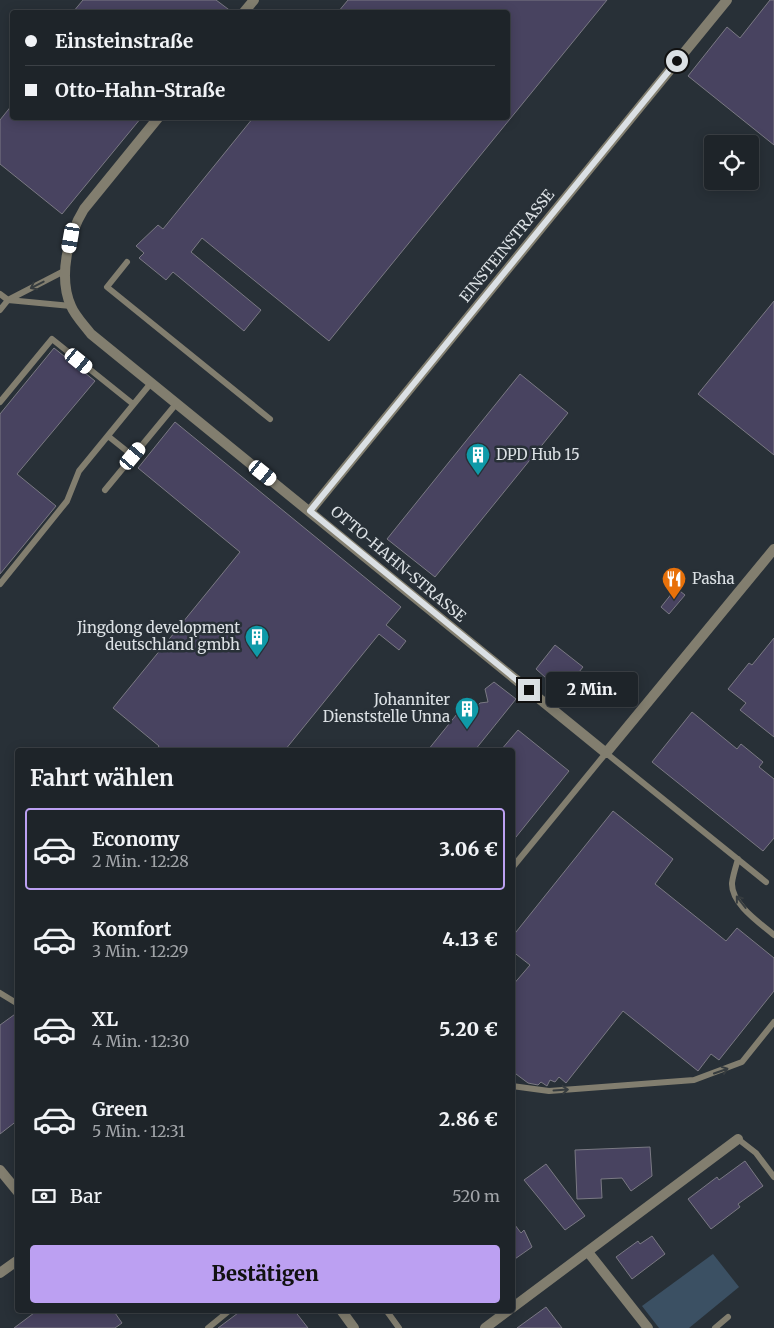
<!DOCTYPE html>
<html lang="de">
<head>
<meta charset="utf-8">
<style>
  body { margin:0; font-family:Merriweather,serif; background:#262c31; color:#f1f3f6; height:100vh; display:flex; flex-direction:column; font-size:19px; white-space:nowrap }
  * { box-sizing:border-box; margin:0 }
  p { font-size:16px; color:#a1a4a8 }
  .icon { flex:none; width:28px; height:28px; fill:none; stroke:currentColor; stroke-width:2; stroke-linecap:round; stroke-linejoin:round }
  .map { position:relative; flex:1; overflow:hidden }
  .sheet { position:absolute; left:15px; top:748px; width:500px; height:565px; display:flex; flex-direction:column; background:#1e2429; border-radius:5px; box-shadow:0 2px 12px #0003,0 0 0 1px #3c4146 }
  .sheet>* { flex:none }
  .hud { position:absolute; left:10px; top:10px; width:500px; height:110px; border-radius:5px; box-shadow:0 2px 12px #0003,0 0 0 1px #3c4146; display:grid; align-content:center; height:110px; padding:0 15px; background:#1e2429 }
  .fabs { position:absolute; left:704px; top:135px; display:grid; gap:10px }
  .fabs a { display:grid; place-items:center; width:55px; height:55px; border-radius:5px; background:#1e2429; box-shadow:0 2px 12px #0003,0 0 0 1px #3c4146; font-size:25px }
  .end { position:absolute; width:22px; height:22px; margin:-11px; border:6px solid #dbe0e4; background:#111; box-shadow:0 0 0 2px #111 }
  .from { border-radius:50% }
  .bubble { position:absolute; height:35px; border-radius:5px; background:#1e2429; box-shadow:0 2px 12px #0003,0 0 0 1px #3c4146; font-size:16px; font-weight:800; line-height:35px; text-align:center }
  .car { position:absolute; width:15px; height:30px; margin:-15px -8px; border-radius:6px; box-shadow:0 0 4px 1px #0007; background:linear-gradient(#fff 24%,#345 0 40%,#fff 0 76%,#345 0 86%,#fff 0) }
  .hud b { display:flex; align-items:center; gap:18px; height:48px; font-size:19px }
  .hud b+b { border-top:1px solid #3c4146 }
  .hud i { width:12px; height:12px; background:#f1f3f6 }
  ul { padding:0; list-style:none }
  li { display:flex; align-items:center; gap:15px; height:82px; margin:0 10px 8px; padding:0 5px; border:2px solid transparent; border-radius:5px }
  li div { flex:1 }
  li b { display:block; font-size:19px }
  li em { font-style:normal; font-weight:800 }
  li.current { border-color:#bca0f2 }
  li>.icon { width:45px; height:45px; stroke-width:1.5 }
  h2 { padding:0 15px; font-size:22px; line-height:60px }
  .pay { display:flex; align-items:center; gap:12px; height:55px; padding:0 15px; font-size:19px }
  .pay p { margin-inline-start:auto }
  .button { display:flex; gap:10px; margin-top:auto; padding:10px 15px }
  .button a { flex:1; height:58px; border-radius:5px; background:#bca0f2; color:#111; font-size:20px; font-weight:800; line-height:58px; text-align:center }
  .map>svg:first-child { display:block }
  .green { fill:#3b5063 }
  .building { fill:#484360; stroke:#7a7983 }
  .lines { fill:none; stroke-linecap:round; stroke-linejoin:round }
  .service { stroke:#827e6f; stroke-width:6 }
  .minor { stroke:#827e6f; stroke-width:10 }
  .oneway { stroke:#363c3f }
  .route { stroke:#dbe0e4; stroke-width:6 }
  .labels { text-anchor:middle; stroke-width:5; stroke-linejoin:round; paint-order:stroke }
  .street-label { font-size:15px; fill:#dbe0e4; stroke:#283037 }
  .poi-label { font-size:15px; fill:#dbe0e4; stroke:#283037; text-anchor:start }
</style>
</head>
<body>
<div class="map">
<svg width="774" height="1328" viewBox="0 0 774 1328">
  <rect width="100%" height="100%" fill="#283037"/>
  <path class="green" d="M713 1254 739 1287 689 1328H659L642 1306Z"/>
  <path class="building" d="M83 0H216L232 12H73Z
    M348 0H607L329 341 202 238 191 252 261 310 244 331 173 272 166 280 139 258 144 253 136 246 158 225 163 229 253 118H508V12H338Z
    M770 0H774V145L688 76 727 27 740 38Z
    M12 105V118H141L62 214 0 164V120Z
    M774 301V455L698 394Z
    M54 348 95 381 17 474 56 506 0 574V414Z
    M520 374 568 413 435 577 387 539Z
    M175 422 401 607 386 625 406 641 399 650 379 634 285 750H156L159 746 113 708 240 552 138 468Z
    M676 588 685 595 669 614 661 607Z
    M774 638V737L740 710 746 703 728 689 749 663 752 665Z
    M555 645 583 667 566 688 549 675 546 678 536 669Z
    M494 682 516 699 475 750H428L465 704 473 710 480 703 488 702 485 689Z
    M692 712 737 749 741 744 763 762 759 767 774 779V838L763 851 652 762Z
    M518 730 569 771 512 842V750H501Z
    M613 811 673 859 655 884 726 941 737 928 774 958V991L719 1060 711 1054 698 1071 623 1011 566 1083 559 1077 555 1082 550 1080 547 1086 541 1082 538 1085 528 1083 512 1071V986L530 965 512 951V937Z
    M18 1012V1120L0 1134V1025Z
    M650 1147 652 1176 631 1191 622 1178 601 1179 602 1198 577 1199 575 1150Z
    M745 1161 763 1186 738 1204 740 1207 711 1229 688 1199 717 1177 719 1180Z
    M546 1164 585 1216 565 1230 524 1180Z
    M512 1221 521 1233 524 1230 532 1247 512 1261Z
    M652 1236 665 1254 632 1279 616 1257 638 1241 640 1244Z
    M546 1307 562 1328H517Z
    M38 1310H113L122 1323 115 1328H14Z
    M242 1310H294L308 1328H218Z"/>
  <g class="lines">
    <path class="service" d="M127 262 107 287 270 419
      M0 294 8 300 71 306
      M0 310 8 300 66 270
      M0 402 52 339 133 404
      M108 436 133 456
      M105 490 176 404
      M0 584 67 501 79 471 151 383
      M738 859C736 866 733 875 732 883 731 904 760 923 774 935
      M512 868 606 753 766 882
      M0 993 18 1004
      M512 1086 549 1091 694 1080 742 1062 774 1022
      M738 1139 756 1153 774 1177
      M386 1310 399 1328
      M208 1328 230 1310
      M715 1328 728 1317"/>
    <path class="minor" d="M244 12 254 0
      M158 118 84 209C68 235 58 277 71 306 75 316 85 326 91 334L606 753 774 549
      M310 511 727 0
      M0 1170 18 1192
      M588 1252 648 1328
      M0 1273 18 1260
      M512 1308 738 1139
      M341 1310 354 1328
      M485 1328 509 1310"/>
  </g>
  <defs><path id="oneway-shaft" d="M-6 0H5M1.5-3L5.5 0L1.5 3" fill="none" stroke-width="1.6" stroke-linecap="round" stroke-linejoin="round" transform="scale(1.25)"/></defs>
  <g class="oneway">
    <use href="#oneway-shaft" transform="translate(37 285) rotate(153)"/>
    <use href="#oneway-shaft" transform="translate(741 902) rotate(-128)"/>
    <use href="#oneway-shaft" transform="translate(721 1071) rotate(-19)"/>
    <use href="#oneway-shaft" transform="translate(561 1090) rotate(-4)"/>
  </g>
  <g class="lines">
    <path class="route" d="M529 690 310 511 677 61"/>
  </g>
  <defs>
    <symbol id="building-pin" viewBox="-11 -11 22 30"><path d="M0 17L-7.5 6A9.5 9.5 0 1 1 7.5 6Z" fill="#0f9aa8" stroke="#283037"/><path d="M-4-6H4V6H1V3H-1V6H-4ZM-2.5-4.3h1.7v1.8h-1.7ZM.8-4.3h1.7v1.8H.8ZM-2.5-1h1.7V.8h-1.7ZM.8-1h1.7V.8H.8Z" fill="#fff"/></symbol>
    <symbol id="restaurant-pin" viewBox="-11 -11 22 30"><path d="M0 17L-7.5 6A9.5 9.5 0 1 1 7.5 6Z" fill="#e8710a" stroke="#283037"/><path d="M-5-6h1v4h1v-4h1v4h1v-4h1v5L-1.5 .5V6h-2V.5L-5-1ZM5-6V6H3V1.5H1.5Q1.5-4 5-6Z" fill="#fff"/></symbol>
  </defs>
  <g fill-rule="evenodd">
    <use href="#building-pin" x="464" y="441" width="28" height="38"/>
    <use href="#restaurant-pin" x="660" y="565" width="28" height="38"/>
    <use href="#building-pin" x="243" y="623" width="28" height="38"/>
    <use href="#building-pin" x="453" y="695" width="28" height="38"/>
  </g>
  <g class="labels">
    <g class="street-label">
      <text transform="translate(507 246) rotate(-51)" y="5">EINSTEINSTRASSE</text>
      <text transform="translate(398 564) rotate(40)" y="5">OTTO-HAHN-STRASSE</text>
    </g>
    <g class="poi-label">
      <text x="496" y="460">DPD Hub 15</text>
      <text x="692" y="584">Pasha</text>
      <text x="240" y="633" text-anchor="end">Jingdong development<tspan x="240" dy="17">deutschland gmbh</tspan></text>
      <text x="450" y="705" text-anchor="end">Johanniter<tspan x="450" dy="17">Dienststelle Unna</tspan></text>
    </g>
  </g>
</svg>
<div class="fabs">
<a><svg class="icon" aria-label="locate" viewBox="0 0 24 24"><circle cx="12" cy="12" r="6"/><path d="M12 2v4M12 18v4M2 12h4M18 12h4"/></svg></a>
</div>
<i class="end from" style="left:677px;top:61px"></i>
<i class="end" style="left:529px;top:690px"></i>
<div class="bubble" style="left:546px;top:672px;width:92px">2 Min.</div>
<i class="car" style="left:71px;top:238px;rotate:190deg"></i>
<i class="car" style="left:79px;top:361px;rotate:129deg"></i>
<i class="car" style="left:133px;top:456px;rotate:40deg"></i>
<i class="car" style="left:263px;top:473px;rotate:129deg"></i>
<div class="hud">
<b><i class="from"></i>Einsteinstraße</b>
<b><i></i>Otto-Hahn-Straße</b>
</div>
<section class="sheet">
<h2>Fahrt wählen</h2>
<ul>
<li class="current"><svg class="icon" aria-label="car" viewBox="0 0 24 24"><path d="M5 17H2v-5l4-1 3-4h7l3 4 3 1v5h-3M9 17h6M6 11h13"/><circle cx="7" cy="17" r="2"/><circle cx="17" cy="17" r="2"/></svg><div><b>Economy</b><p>2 Min. · 12:28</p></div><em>3.06 €</em></li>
<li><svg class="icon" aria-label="car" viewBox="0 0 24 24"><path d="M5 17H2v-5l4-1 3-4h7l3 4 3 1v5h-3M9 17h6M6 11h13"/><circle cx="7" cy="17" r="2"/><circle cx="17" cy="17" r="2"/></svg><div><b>Komfort</b><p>3 Min. · 12:29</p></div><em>4.13 €</em></li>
<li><svg class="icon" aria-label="car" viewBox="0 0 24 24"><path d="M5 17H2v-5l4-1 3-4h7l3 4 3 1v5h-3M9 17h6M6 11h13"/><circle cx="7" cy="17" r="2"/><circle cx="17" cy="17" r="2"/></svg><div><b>XL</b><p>4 Min. · 12:30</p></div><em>5.20 €</em></li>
<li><svg class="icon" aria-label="car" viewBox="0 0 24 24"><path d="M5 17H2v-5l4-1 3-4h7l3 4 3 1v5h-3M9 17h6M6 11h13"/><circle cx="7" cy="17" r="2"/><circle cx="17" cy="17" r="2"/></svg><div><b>Green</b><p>5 Min. · 12:31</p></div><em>2.86 €</em></li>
</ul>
<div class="pay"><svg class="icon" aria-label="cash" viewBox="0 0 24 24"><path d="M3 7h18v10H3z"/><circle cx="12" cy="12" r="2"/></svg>Bar<p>520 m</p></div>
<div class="button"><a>Bestätigen</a></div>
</section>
</div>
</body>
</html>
